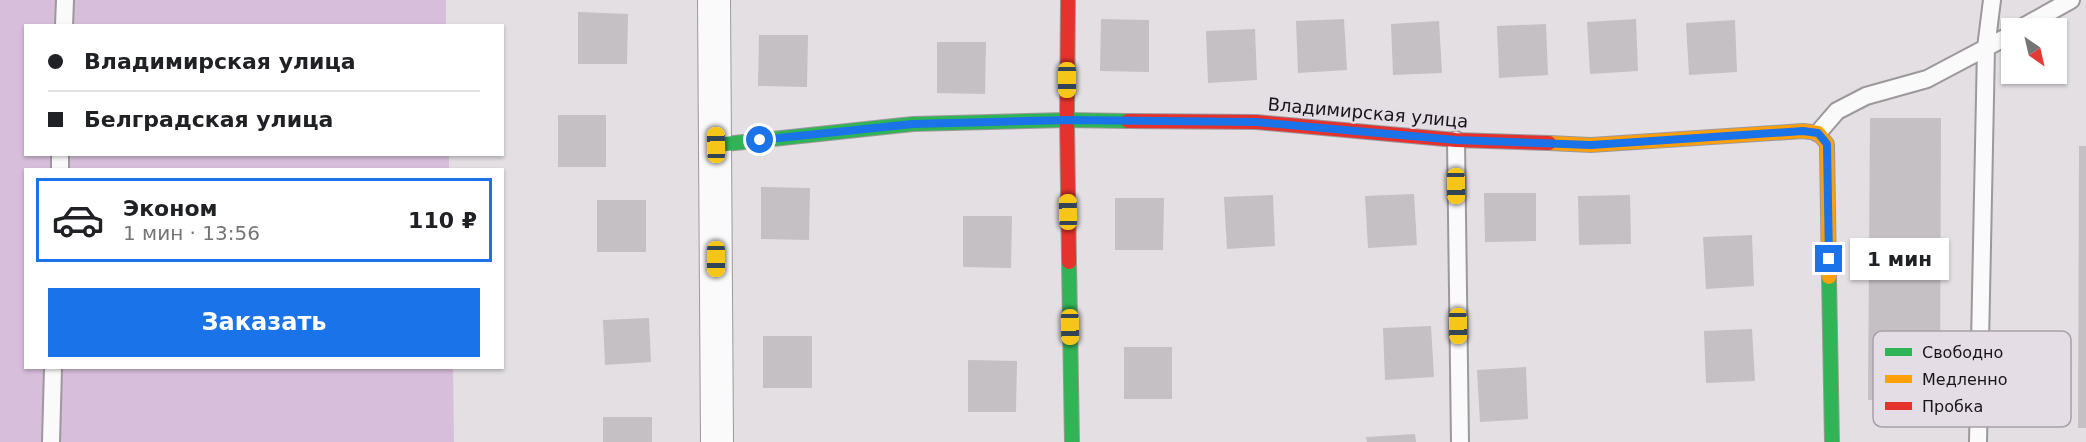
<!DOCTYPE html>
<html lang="ru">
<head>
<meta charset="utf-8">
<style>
  body { margin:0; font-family:"DejaVu Sans",sans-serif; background:#f2f2f2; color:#202124; height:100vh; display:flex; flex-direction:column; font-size:22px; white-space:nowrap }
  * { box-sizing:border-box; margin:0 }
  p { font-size:20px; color:#757577 }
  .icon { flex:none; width:33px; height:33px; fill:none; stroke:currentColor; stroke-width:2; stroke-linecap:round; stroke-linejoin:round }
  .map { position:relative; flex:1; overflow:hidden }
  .panel { position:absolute; left:24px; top:168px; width:480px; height:201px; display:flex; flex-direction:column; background:#fff; border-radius:0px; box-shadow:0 2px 4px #0004 }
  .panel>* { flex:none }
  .top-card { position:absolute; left:24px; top:24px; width:480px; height:132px; border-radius:0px; box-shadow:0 2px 4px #0004; display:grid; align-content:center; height:132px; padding:0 24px; background:#fff }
  .needle { width:39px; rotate:146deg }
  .buttons { position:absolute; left:2001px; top:18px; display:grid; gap:12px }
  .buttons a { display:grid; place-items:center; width:66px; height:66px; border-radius:0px; background:#fff; box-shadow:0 2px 4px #0004; font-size:30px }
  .end { position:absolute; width:27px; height:27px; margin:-14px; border:8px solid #1a73e8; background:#fff; box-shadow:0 0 0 3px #fff }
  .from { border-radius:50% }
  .bubble { position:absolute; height:42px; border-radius:0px; background:#fff; box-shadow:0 2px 4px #0004; font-size:20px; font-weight:700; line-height:42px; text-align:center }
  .car { position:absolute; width:18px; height:36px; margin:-18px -9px; border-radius:8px; box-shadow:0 0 4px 2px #0007; background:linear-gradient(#f5c518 24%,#345 0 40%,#f5c518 0 76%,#345 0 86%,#f5c518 0) }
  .top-card b { display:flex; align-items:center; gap:21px; height:57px; font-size:22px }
  .top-card b+b { border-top:2px solid #e0e0e0 }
  .top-card i { width:15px; height:15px; background:#202124 }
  ul { padding:10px 0 0; list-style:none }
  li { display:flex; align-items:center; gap:18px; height:84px; margin:0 12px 9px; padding:0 12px; border:3px solid #e0e0e0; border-radius:0px }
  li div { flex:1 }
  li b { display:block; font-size:22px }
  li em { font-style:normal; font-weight:700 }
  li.active { border-color:#1a73e8 }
  li>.icon { width:54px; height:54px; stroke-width:1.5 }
  .primary-button { display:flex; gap:12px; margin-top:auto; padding:12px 24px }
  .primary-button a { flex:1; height:69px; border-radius:0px; background:#1a73e8; color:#fff; font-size:24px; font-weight:700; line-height:69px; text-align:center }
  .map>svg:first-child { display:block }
  .green { fill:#d7beda }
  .building { fill:#c4c0c4 }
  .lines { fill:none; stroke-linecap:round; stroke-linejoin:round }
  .lane-casing { stroke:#9c989c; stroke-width:20 }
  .street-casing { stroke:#9c989c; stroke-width:34 }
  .fast-casing { stroke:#9c989c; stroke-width:16 }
  .slow-casing { stroke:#9c989c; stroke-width:16 }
  .jam-casing { stroke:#9c989c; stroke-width:16 }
  .lane { stroke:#fbfafb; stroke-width:16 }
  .street { stroke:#fbfafb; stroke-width:32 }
  .fast { stroke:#30b455; stroke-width:14 }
  .slow { stroke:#ff9f0a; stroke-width:14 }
  .jam { stroke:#e5322d; stroke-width:14 }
  .route { stroke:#1a73e8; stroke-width:8 }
  .labels { text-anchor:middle; stroke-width:4.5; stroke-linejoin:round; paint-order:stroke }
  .street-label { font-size:18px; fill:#171517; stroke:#e4dde5 }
  .key { fill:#e4dde5; stroke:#a6a1a7; stroke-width:1.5 }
  .key-label { font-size:16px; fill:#171517 }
</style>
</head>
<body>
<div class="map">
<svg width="2086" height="442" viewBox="0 0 2086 442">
  <rect width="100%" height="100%" fill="#e3dfe3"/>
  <path class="green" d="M0 0H446V25L26 26V154H449V169L26 170V368H453L454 442H0Z"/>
  <path class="building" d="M578 12 628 14 627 64H578Z
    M1101 19 1149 20V72L1100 71Z
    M1344 19 1347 70 1298 73 1296 21Z
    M1636 19 1638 71 1590 74 1587 22Z
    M1735 20 1737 72 1689 75 1686 23Z
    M1439 21 1442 73 1393 75 1391 24Z
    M1546 24 1548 75 1499 78 1497 26Z
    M1255 29 1257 80 1208 83 1206 31Z
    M759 35H808L807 87 758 86Z
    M937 42H986L985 94 937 93Z
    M558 115H606V167H558Z
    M1870 118H1941L1940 400H1868Z
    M2079 146H2086V428H2078Z
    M761 187 810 188 809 240 761 239Z
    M1484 193H1536V241L1485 242Z
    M1414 194 1417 245 1368 248 1365 196Z
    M1273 195 1275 246 1227 249 1224 197Z
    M1630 195 1631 244 1579 245 1578 196Z
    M1115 198H1164L1163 250H1115Z
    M597 200H646V252H597Z
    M963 216H1012L1011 268 963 267Z
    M1752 235 1754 286 1706 289 1703 237Z
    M649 318 651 362 605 365 603 320Z
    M1431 326 1434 377 1385 380 1383 328Z
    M1752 329 1755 381 1706 383 1704 331Z
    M763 336H812V388H763Z
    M1124 347H1172V399H1124Z
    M968 360 1017 361 1016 412H968Z
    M1526 367 1528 419 1480 422 1477 370Z
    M603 417H652V442H603Z
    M1415 434 1416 442H1367L1366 437Z"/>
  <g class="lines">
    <defs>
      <path id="lane" d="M64 26 65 0
        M2021 28 2071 0
        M1818 133 1837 111 1866 96 1927 79 2012 34
        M1456 140 1460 442
        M60 170V154
        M51 442 53 368
        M1978 442 1986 48 1992 0"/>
      <path id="street" d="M714 0 717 442"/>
      <path id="fast" d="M716 145 913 124 1067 120 1128 121
        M1069 262 1072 442
        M1829 277 1832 442"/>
      <path id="slow" d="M1549 143 1591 145 1803 131 1818 133 1827 144 1829 277"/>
      <path id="jam" d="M1068 0 1067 120 1069 262
        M1128 121 1256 122 1456 140 1549 143"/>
    </defs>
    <use href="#lane" class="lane-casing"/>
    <use href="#street" class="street-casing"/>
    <use href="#fast" class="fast-casing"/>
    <use href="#slow" class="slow-casing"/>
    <use href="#jam" class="jam-casing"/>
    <use href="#lane" class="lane"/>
    <use href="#street" class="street"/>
    <use href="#fast" class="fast"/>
    <use href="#slow" class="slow"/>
    <use href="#jam" class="jam"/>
  </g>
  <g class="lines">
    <path class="route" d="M760 140 913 124 1067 120 1256 122 1456 140 1591 145 1803 131 1818 133 1827 144 1829 259"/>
  </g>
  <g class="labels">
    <g class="street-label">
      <text transform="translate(1368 113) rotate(5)" y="6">Владимирская улица</text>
    </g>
  </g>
  <rect x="1873" y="331" width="198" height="96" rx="9" class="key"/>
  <rect x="1885" y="348" width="27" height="8" fill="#30b455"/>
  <rect x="1885" y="375" width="27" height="8" fill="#ff9f0a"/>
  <rect x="1885" y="402" width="27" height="8" fill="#e5322d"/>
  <g class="key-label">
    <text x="1922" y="358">Свободно</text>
    <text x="1922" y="385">Медленно</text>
    <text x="1922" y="412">Пробка</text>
  </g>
</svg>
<div class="buttons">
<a><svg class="needle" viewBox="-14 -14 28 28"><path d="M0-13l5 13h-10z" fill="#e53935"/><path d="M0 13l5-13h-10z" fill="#757577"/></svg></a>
</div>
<i class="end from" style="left:760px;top:140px"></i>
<i class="end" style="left:1829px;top:259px"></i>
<div class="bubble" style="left:1850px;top:238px;width:99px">1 мин</div>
<i class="car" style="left:1067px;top:80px;rotate:180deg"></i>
<i class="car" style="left:716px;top:145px;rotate:359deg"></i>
<i class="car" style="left:1456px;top:186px;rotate:179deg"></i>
<i class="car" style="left:1068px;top:212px;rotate:359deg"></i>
<i class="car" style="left:716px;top:259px;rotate:180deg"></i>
<i class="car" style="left:1458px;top:326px;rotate:179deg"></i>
<i class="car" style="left:1070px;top:327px;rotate:179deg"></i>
<div class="top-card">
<b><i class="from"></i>Владимирская улица</b>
<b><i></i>Белградская улица</b>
</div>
<section class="panel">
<ul>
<li class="active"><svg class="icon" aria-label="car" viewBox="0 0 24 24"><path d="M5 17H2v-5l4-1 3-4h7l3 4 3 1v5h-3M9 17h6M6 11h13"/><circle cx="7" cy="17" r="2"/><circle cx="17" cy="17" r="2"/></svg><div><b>Эконом</b><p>1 мин · 13:56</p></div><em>110 ₽</em></li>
</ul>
<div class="primary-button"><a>Заказать</a></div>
</section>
</div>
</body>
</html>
